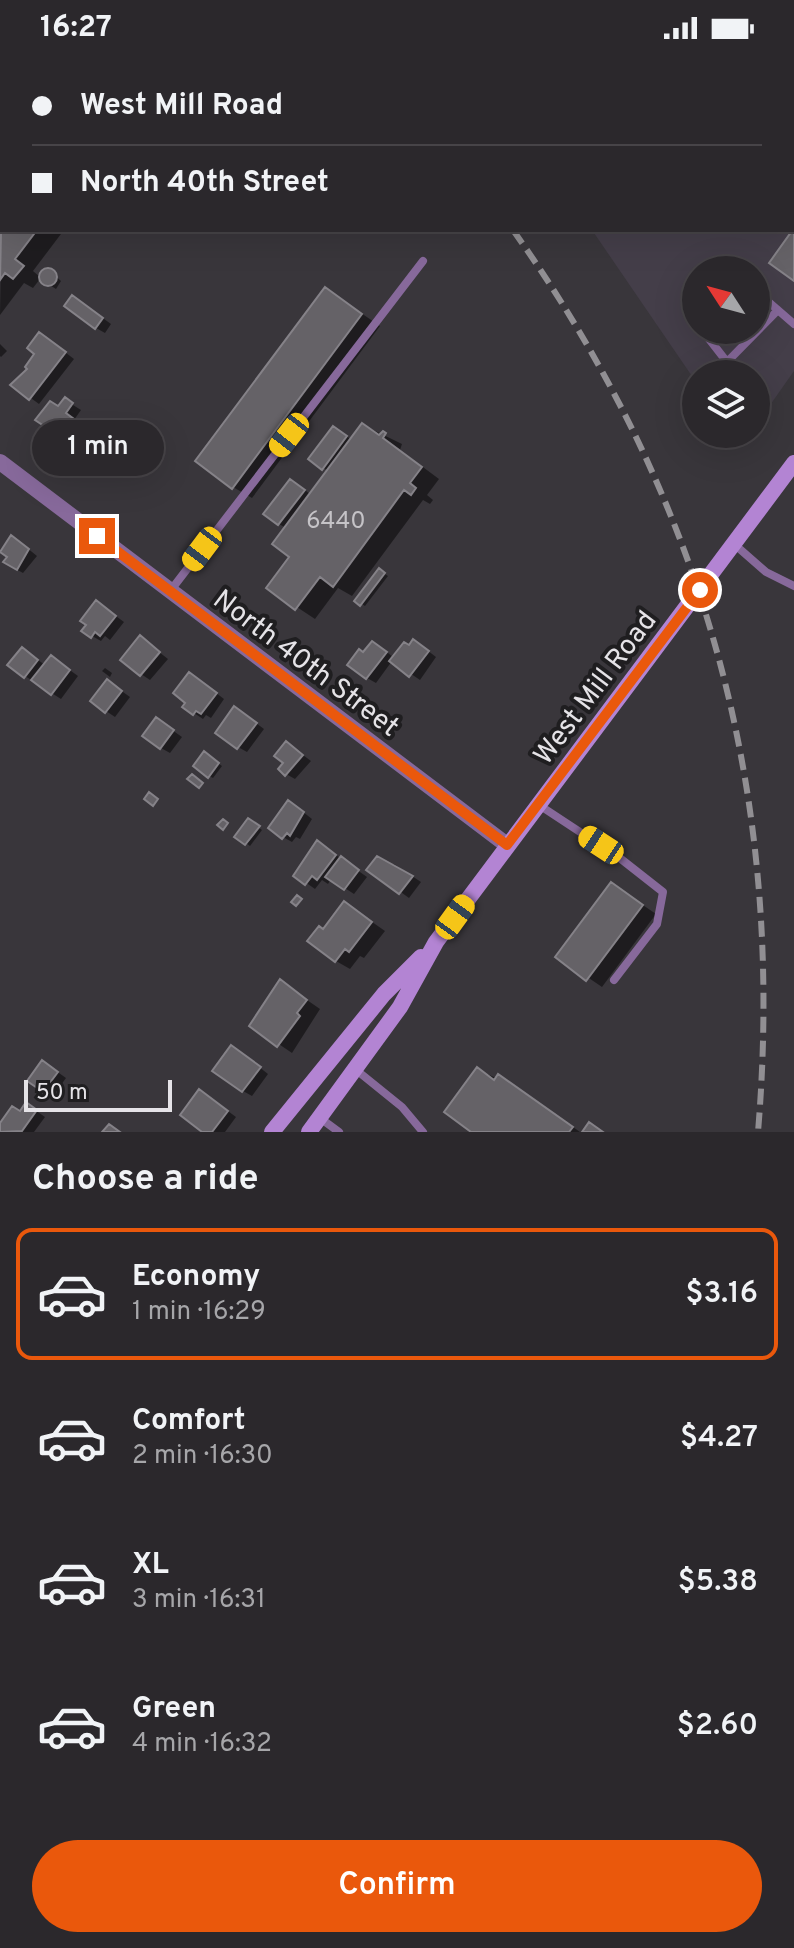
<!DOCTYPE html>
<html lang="en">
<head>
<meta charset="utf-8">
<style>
  body { margin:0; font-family:Overpass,sans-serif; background:#373438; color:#f1f3f6; height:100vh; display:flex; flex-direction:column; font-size:30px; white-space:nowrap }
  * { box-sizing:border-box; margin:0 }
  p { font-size:26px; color:#a6a6a9 }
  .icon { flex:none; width:44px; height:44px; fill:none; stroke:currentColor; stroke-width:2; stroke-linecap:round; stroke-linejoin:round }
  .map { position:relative; height:1076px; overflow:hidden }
  .panel { display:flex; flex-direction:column; background:#2b282c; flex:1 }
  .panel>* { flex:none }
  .banner { position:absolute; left:0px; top:0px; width:794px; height:176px; box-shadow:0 8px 32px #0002,0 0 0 2px #474448; display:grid; align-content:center; height:176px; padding:0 32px; background:#2b282c }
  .needle { width:52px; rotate:306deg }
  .fabs { position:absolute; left:682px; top:200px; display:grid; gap:16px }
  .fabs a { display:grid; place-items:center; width:88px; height:88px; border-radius:50%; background:#2b282c; box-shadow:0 8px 32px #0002,0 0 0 2px #474448; font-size:40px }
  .scale { position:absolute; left:24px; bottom:20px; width:148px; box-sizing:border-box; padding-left:8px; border:4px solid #e5e3e7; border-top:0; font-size:22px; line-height:28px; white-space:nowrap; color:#e5e3e7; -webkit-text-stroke:6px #1f1e20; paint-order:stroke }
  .end { position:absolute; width:36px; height:36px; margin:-18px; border:10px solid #ea580c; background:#fff; box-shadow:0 0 0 4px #fff }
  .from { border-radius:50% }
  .bubble { position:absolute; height:56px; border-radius:28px; background:#2b282c; box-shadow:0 8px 32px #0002,0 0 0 2px #474448; font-size:26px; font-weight:600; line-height:56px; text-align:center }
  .car { position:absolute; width:24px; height:48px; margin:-24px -12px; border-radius:10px; box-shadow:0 0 6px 2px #0007; background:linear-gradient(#f5c518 24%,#345 0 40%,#f5c518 0 76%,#345 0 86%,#f5c518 0) }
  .banner b { display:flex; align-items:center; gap:28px; height:76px; font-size:30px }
  .banner b+b { border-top:2px solid #474448 }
  .banner i { width:20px; height:20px; background:#f1f3f6 }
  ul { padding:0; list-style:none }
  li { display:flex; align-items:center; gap:24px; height:132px; margin:0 16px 12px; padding:0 16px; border:4px solid transparent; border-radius:16px }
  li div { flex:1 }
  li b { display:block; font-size:30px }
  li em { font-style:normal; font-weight:600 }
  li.on { border-color:#ea580c }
  li>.icon { width:72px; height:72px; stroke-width:1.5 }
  h2 { padding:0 32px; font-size:36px; line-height:96px }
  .button { display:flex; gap:16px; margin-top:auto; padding:16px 32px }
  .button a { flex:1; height:92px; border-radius:48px; background:#ea580c; color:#fff; font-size:32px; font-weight:600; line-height:92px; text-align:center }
  .status { display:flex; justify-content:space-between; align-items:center; height:56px; padding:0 40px; background:#2b282c; direction:ltr }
  .status svg { height:22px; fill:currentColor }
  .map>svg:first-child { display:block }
  .built { fill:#443e49; fill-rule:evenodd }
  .shadow { fill:#0007 }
  .building { fill:#656267; stroke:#858288; stroke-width:2 }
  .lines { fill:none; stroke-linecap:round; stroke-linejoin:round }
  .service { stroke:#87699b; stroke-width:8 }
  .minor { stroke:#87699b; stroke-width:16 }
  .secondary { stroke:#b384d3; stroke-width:16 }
  .rail { stroke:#918f93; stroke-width:6; stroke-dasharray:16 8; stroke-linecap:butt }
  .route { stroke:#ea580c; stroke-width:10 }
  .labels { text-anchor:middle; stroke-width:8; stroke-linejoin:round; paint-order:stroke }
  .number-label { font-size:24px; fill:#c5c3c7 }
  .street-label { font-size:28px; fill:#e5e3e7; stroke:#1f1e20 }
</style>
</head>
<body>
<div class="status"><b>16:27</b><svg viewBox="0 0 49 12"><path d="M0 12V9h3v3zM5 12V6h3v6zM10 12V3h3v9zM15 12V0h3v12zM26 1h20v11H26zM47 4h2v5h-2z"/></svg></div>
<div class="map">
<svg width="794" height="1076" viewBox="0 0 794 1076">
  <rect width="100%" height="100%" fill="#39363b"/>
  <path class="built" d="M455 0H794V315L756 369V318H696V326L592 174H792V2ZM696 214H756V274H696Z"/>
  <path class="shadow" d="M2 132V174H64L33 215 40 221 46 213 50 215 61 225 56 233 40 223 33 232 24 227 0 259Z
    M326 233 380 270 252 442 233 431Z
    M82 247 111 268 105 277 96 272Z
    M49 284 74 303 39 348 13 329 30 313Z
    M0 288 7 295 1 301 0 300Z
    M65 344 81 354 74 364 82 369 69 387 49 372Z
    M363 369 402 388 400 394 439 423 427 439 433 444 430 448 423 444 352 540 338 532 315 563 268 532 292 501 286 472 279 468 300 430 311 439 329 415 323 412 343 378 352 384Z
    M21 487 37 500 23 517 14 512 9 500Z
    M380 515 388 520 365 550 357 545Z
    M105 552 124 566 110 584 105 580 101 585 92 580Z
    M141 582 168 603 150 624 141 618Z
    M410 591H423L436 601 420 624 392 605 376 627 367 622 364 598 382 592 394 602Z
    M31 599 45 609 60 607 78 620 61 643 25 620Z
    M105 612 112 617 110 621 102 615Z
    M198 623 224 643 211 662 206 659 203 663 185 651Z
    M116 631 130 641 115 661 106 655Z
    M244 658 264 673 247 696 238 691Z
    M165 669 182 681 170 697 161 692Z
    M287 687 311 705 295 723 286 718Z
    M208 700 222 710 213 722 209 720Z
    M298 752 312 763 300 783 296 781 292 786 283 781Z
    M248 764 262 774 250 790 236 780Z
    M326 792 367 821 354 838 331 823 328 828 322 824 315 833 295 819Z
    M394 808 421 826 409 842 369 813Z
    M612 828 656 858 602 931 558 901Z
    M345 847 385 875 364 902 360 900 350 913 336 905 324 875Z
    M281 926 320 953 292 997 252 970Z
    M241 997 268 1018 252 1040 243 1035Z
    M52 1012 66 1022 53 1040 44 1034Z
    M478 1014 517 1031 580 1076H474Z
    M209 1041 236 1061 225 1076H206Z
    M35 1054 45 1061 34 1076H0V1071L21 1057Z"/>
  <path class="building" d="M2 129V174H37L15 203 24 210 13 223 5 217 0 224Z
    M794 172V225L769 207Z
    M39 221a9 9 0 1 1 18 0a9 9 0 1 1-18 0Z
    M325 231 362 258 232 433 195 405Z
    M72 239 103 262 95 273 64 250Z
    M39 276 66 296 29 344 10 329 27 313 25 311 34 298 27 292Z
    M65 341 73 347 66 357 74 363 59 383 44 376 47 372 35 364 50 345 58 350Z
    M362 367 379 379 383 375 386 377 383 382 422 411 410 427 416 432 411 439 404 434 333 531 320 521 295 554 266 532 289 501 272 488Z
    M333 370 347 380 322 414 308 403Z
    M290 423 305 434 278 469 263 458Z
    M11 479 29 493 17 514 3 506 7 501 0 496Z
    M379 512 385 517 360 550 354 545Z
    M96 544 116 560 100 580 95 576 91 582 81 575 86 569 80 565Z
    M140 579 160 596 140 620 120 604Z
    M413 583 429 595 409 621 389 605 404 586 409 589Z
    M372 585 387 596 366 623 347 609 359 593 363 596Z
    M22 591 38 604 24 622 7 609Z
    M51 599 70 614 51 639 31 624Z
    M189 616 217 637 201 658 196 655 193 659 182 651 185 647 173 637Z
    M107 623 122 635 105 657 90 645Z
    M234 650 257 667 237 693 215 677Z
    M156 661 174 674 160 693 142 680Z
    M286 685 303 699 285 720 278 713 283 707 274 700Z
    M204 695 219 707 208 722 193 710Z
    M192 718 203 727 199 732 187 723Z
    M149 736 158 743 153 750 144 743Z
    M288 744 304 756 290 780 287 777 282 783 268 772Z
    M248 762 260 770 245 789 234 781Z
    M223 763 228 767 223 774 217 769Z
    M317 784 336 799 317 824 312 820 305 829 293 820Z
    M341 800 359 814 344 834 325 821Z
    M377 800 413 820 399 838 366 814Z
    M611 826 643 849 586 925 555 901Z
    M297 839 302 843 296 850 291 846Z
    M344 845 372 866 349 896 345 893 335 906 307 885 319 870 323 873Z
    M280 923 307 944 297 957 300 960 277 991 249 970Z
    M231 989 261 1011 242 1036 212 1015Z
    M42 1004 58 1016 43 1036 27 1025Z
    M477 1011 494 1024 498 1018 573 1071 569 1076H471L444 1056Z
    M199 1033 228 1055 212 1076H202L180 1059Z
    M26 1046 37 1054 22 1075 0 1076V1067L12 1050 20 1055Z
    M589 1066 603 1076H582Z
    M109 1068 120 1076H102Z"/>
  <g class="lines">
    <path class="service" d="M719 204 731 214
      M756 235 794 268
      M688 256 696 266
      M702 274 727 306 778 254
      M734 488 766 516 794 530
      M171 534 423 205
      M539 749 621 803 663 836 657 868 614 924
      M355 1013 402 1051 423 1076
      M320 1062 339 1076"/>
    <path class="minor" d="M0 406 507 789"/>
    <path class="secondary" d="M272 1076 384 938 421 901
      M309 1076 400 951 436 886 794 407"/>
    <path class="rail" d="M362 0 364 2
      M513 174C707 447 786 743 758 1076"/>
  </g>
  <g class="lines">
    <path class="route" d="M97 480 507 789 700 534"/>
  </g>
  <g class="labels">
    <g class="number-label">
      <text x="336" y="472">6440</text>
    </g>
    <g class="street-label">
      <text transform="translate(307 606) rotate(37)" y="10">North 40th Street</text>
      <text transform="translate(594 631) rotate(-53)" y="10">West Mill Road</text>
    </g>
  </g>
</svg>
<div class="fabs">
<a><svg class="needle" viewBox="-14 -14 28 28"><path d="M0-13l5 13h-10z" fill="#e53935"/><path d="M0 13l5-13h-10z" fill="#a6a6a9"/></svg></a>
<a><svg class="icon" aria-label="layers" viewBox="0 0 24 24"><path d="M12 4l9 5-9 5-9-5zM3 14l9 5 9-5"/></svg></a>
</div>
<div class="scale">50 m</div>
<i class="end from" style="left:700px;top:534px"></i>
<i class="end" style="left:97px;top:480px"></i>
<div class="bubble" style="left:32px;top:364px;width:132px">1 min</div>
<i class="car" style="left:289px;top:379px;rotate:218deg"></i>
<i class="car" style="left:202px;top:493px;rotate:217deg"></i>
<i class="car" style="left:601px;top:789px;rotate:303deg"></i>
<i class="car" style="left:455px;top:861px;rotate:36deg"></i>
<div class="banner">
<b><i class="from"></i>West Mill Road</b>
<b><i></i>North 40th Street</b>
</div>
</div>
<section class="panel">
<h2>Choose a ride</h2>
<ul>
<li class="on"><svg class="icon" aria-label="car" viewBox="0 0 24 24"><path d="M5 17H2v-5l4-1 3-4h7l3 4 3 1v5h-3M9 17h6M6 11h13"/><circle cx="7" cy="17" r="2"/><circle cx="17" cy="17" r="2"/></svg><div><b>Economy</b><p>1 min · 16:29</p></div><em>$3.16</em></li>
<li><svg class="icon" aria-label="car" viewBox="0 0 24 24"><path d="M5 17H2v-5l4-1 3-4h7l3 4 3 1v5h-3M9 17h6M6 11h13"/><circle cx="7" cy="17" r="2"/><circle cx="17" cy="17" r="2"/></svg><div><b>Comfort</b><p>2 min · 16:30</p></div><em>$4.27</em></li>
<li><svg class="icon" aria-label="car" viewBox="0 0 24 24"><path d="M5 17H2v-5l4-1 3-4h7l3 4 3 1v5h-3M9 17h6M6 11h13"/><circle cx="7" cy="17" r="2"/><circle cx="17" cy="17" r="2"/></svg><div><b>XL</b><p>3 min · 16:31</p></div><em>$5.38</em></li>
<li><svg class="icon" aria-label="car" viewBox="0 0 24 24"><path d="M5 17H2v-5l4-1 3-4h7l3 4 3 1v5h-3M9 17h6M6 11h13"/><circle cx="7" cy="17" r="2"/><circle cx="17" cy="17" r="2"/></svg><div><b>Green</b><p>4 min · 16:32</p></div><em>$2.60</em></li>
</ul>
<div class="button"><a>Confirm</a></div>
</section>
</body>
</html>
